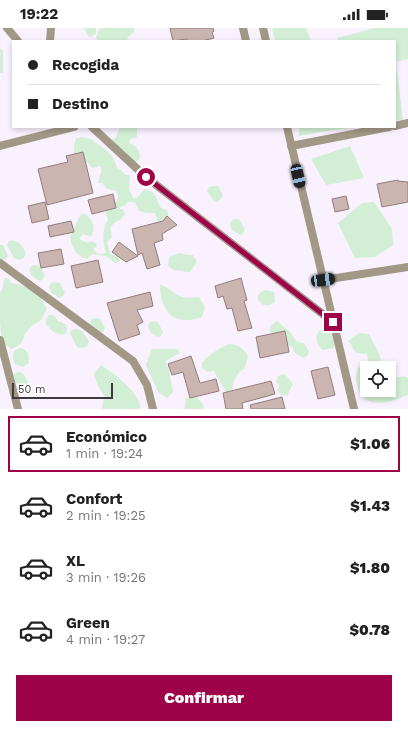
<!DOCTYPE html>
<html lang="es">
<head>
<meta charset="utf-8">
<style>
  body { margin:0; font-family:"Work Sans",sans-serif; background:#f6f6f6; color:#222; height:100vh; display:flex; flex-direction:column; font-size:15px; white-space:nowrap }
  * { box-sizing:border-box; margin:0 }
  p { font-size:13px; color:#767676 }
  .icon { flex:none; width:22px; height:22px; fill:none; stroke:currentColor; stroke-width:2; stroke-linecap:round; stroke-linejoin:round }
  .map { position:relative; height:381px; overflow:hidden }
  .side { display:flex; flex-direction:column; background:#fff; flex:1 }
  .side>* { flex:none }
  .banner { position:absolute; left:12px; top:12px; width:384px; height:88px; border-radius:0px; box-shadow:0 2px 6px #0003; display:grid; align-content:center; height:88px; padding:0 16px; background:#fff }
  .buttons { position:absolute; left:360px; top:333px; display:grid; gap:8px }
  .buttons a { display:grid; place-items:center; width:36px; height:36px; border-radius:0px; background:#fff; box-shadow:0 2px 6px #0003; font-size:20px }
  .scale { position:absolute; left:12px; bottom:10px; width:101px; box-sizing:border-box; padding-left:4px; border:2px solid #3d393f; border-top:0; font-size:11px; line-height:14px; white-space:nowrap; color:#3d393f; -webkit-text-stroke:3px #fff; paint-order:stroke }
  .end { position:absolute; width:18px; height:18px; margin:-9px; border:5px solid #9e0248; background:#fff; box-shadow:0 0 0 2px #fff }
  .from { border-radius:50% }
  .car { position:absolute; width:12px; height:24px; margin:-12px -6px; border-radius:5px; box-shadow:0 0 3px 1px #0007; background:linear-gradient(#222 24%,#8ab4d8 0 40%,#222 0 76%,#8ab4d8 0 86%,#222 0) }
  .banner b { display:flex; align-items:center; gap:14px; height:38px; font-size:15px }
  .banner b+b { border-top:1px solid #e0e0e0 }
  .banner i { width:10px; height:10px; background:#222 }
  ul { padding:7px 0 0; list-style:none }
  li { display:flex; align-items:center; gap:12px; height:56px; margin:0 8px 6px; padding:0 8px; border:2px solid transparent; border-radius:0px }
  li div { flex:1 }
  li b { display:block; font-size:15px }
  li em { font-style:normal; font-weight:800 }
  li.current { border-color:#9e0248 }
  li>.icon { width:36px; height:36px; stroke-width:1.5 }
  .cta { display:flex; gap:8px; margin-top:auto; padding:8px 16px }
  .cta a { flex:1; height:46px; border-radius:0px; background:#9e0248; color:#fff; font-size:16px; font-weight:800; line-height:46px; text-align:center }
  .status { display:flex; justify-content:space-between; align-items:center; height:28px; padding:0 20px; background:#fff; direction:ltr }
  .status svg { height:11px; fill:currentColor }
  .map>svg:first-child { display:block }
  .green { fill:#d2efd5 }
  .building { fill:#cab5b1; stroke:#927e7b }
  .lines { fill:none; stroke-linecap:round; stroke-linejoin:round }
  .street { stroke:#a19886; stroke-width:8 }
  .route { stroke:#9e0248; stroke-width:5 }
</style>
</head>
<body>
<div class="status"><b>19:22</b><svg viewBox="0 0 49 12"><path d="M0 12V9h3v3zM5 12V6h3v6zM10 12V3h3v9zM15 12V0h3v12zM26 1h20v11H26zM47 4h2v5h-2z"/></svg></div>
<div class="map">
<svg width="408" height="381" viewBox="0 0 408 381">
  <rect width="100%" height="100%" fill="#f9f1fe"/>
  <path class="green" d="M84 0H96V6L90 9 88 8Z
    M100 0H134V4L128 9 127 13H99L96 10Z
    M272 0H306L311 13H275Z
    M375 0H408V31L395 34V13H339L337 10Z
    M0 20 3 23V45H0Z
    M395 36H396L403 92H395Z
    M120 99H137V109L131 111 129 115C137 118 140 122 140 130L135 135 111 112 116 109Z
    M307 99H350V100L320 104 299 108V100Z
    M81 109C84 110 88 110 91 111 93 112 94 114 96 115 106 121 114 127 117 140L120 141 126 147H130L129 162 134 171 139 168 144 161C157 163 156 171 161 180L167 182 168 186V192L165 195 158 194 155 185H148L139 183 135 174H128L124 178H122L119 181H123L125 186 120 192 115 194 110 200 112 209 107 214 110 225 120 231 119 234 115 235 106 228 92 226 87 231C76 228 73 221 70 210 74 202 76 194 81 186H86C93 193 96 199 91 209L83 206 79 211 88 215 91 213 96 215 97 219 93 220 98 226 106 225C103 214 101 202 108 192L106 186 107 179 117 173 118 168 116 163 107 161 102 155H98C98 149 104 144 100 138L92 140 88 135 79 134C74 126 72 120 76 111Z
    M350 118 364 150 326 157 311 131Z
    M213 158H218L223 168 220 172 217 174 213 172 207 163 209 159Z
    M374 174 392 201 393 217 375 229 355 230 338 195 362 175Z
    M236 191 240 192 245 202 243 206 240 207 232 202 230 196 232 192Z
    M9 213C18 212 22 217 26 225L24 230 19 232 14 230 7 217Z
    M0 217H3L8 227 6 231 3 232 0 231Z
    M179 225 188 227H193L197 234 190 244C184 244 180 242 174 242L168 238 169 229Z
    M35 237 40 238 45 248 42 252 39 253 32 248 29 242 31 238Z
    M5 250 9 251 11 255C33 259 36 261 47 281L41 292 32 298 25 306 21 316 12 321 2 315 0 294V265L3 259V254Z
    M55 254 60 255 65 265 62 269 59 270 52 265 49 259 51 255Z
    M160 256C178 265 176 272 199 269L205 279 202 289C174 299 160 284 160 256Z
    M267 262 274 264 275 274C269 279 263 279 258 272V267L262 263Z
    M49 287H53L59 294H61L66 297 67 301 65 306C56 308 51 302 46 296V291Z
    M96 290 100 291 105 300 103 304 100 306 92 300 90 295 92 291Z
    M154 293 158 294 163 304 161 308 158 309 150 304 148 298 150 294Z
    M277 293 291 305 297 314 304 315 309 323 308 327 303 330 295 325 292 319 275 310 270 303 271 297Z
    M329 300 334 313V320L322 322C317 315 314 310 319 303Z
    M77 301 82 303 89 313 87 319 82 320 77 319 70 305 72 302Z
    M359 305 369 306C373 315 384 330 381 340H367V362H389V353C395 351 401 346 408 350V367C389 375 368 381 359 363 356 352 354 352 358 340L368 335 367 326 356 325 348 313Z
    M231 316C240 318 244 320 248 329L244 341 239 344 235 351 231 364H226L214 343 208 344 202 340V335C207 328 223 317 231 316Z
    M20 320 24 321 28 325 29 335 23 339 15 336C12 330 12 327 15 322Z
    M152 321H177L180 325 167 332 166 336 169 342 173 364 167 370 158 364 146 337Z
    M101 337C112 344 143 367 140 381H102L104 368 98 358 94 346Z
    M19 344 23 345 28 354 26 358 23 360 15 354 13 349 15 345Z
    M285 346 293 356 287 368 280 366 277 362 280 358 276 354 278 348Z
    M193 368C198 371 204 374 204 381H185L186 370Z"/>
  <path class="building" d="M170 0H213L214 3 212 4 214 10 202 13H188L187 11 173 13Z
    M83 124 93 165 47 177 38 141 68 134 66 128Z
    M398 152V153L408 154V174L382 179 377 156Z
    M113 166 116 180 92 186 88 172Z
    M346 168 349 181 335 184 332 171Z
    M45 174 49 191 32 195 28 178Z
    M167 188 177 197 162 206 163 212 154 215 160 237 147 241 142 225 138 227 132 201 163 193Z
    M71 193 74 204 50 209 48 198Z
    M119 214 138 228 126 234 112 224Z
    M61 221 64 236 41 240 38 225Z
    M98 232 103 254 76 260 71 238Z
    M241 250 247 272 244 273 252 300 238 303 232 280 227 281 223 268 218 270 215 258Z
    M150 264 153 278 137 282 143 294 137 297 140 306 119 313 107 275Z
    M285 303 289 324 260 330 256 309Z
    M191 328 200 355 216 351 219 363 190 370 183 344 172 347 168 336Z
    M328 339 335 367 318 371 311 343Z
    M271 353 275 366 242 375 243 381H226L223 365Z
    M282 369 285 381H251L250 377Z"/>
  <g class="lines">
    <path class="street" d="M7 0 18 13
      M243 0 246 13
      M263 0 266 13
      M50 13 51 0
      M395 98 408 95
      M92 99 146 149 333 294
      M287 99 354 381
      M0 118 74 99
      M291 118 389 99
      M0 235 133 333 147 357 153 381
      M323 252 408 239
      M0 312 18 381"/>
  </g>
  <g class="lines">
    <path class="route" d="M146 149 333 294"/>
  </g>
</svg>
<div class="buttons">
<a><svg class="icon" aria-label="locate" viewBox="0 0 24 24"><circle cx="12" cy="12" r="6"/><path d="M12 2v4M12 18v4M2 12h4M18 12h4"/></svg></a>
</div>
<div class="scale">50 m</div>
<i class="end from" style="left:146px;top:149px"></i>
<i class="end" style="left:333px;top:294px"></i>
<i class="car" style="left:298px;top:148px;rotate:167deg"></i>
<i class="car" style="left:323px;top:252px;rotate:82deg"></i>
<div class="banner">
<b><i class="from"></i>Recogida</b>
<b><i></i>Destino</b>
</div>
</div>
<section class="side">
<ul>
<li class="current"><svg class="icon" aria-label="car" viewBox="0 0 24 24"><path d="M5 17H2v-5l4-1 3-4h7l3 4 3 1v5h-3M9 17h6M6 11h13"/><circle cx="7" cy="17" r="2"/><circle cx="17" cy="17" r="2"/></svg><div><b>Económico</b><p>1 min · 19:24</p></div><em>$1.06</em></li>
<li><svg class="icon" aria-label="car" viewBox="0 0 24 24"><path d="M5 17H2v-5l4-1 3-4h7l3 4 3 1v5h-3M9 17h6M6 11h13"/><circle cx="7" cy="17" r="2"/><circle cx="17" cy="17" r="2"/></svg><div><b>Confort</b><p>2 min · 19:25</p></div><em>$1.43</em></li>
<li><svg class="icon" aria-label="car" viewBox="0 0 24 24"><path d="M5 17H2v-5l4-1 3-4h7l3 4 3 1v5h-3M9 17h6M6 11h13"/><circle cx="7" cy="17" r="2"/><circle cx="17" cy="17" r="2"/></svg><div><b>XL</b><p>3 min · 19:26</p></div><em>$1.80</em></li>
<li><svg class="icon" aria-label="car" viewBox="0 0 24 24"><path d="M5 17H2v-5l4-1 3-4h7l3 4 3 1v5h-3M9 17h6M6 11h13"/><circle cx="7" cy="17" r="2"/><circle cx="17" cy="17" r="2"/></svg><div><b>Green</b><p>4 min · 19:27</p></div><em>$0.78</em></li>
</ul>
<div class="cta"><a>Confirmar</a></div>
</section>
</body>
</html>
